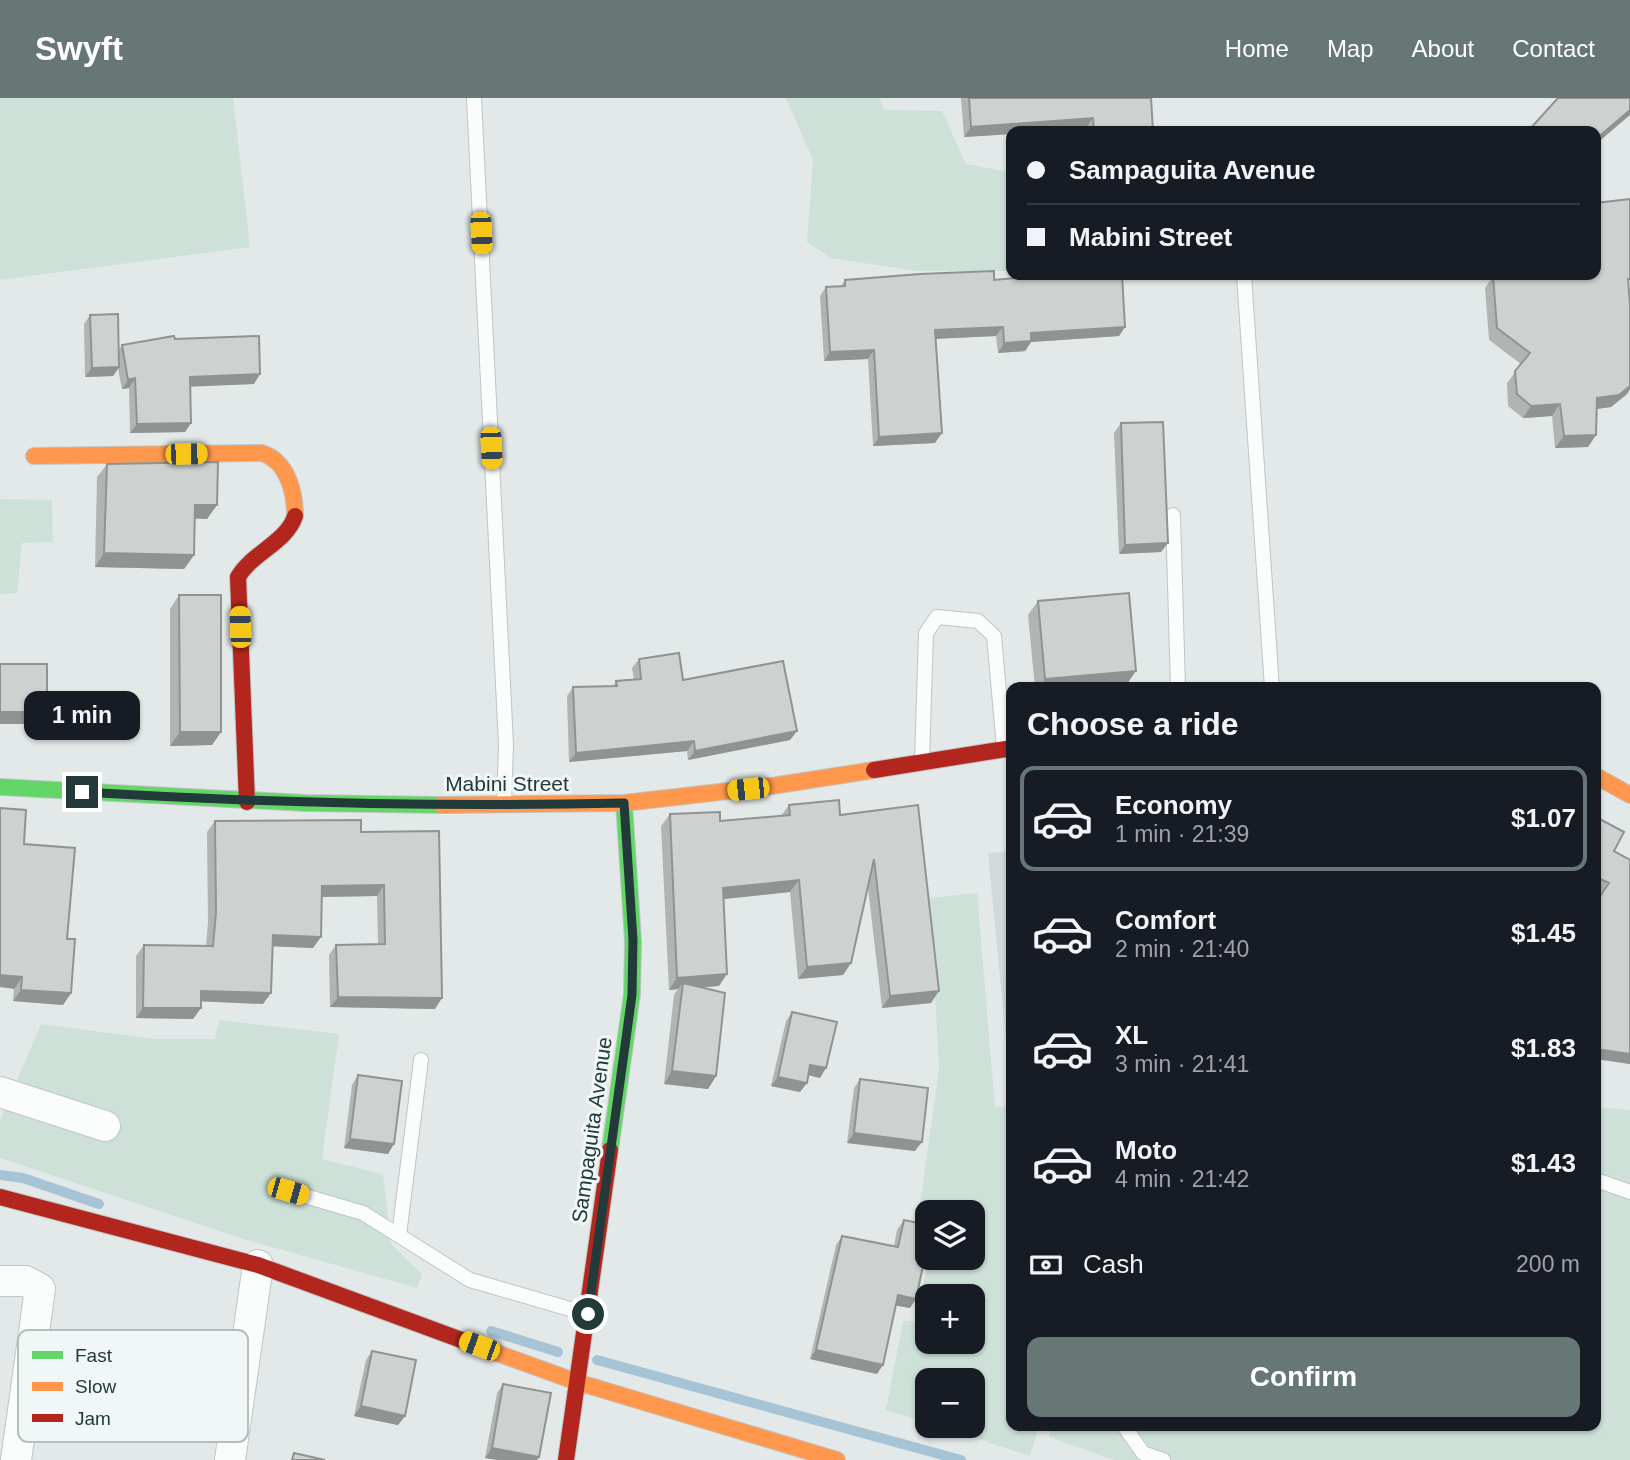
<!DOCTYPE html>
<html lang="en">
<head>
<meta charset="utf-8">
<style>
  body { margin:0; font-family:Helvetica,sans-serif; background:#242831; color:#f1f3f6; height:100vh; display:flex; flex-direction:column; font-size:26px; white-space:nowrap }
  * { box-sizing:border-box; margin:0 }
  p { font-size:23px; color:#9ea1a6 }
  .icon { flex:none; width:38px; height:38px; fill:none; stroke:currentColor; stroke-width:2; stroke-linecap:round; stroke-linejoin:round }
  .map { position:relative; flex:1; overflow:hidden }
  .sheet { position:absolute; left:1006px; top:584px; width:595px; height:749px; display:flex; flex-direction:column; background:#171b24; border-radius:14px; box-shadow:0 2px 5px #0004 }
  .sheet>* { flex:none }
  .guide { position:absolute; left:1006px; top:28px; width:595px; height:154px; border-radius:14px; box-shadow:0 2px 5px #0004; display:grid; align-content:center; height:154px; padding:0 21px; background:#171b24 }
  .controls { position:absolute; left:915px; top:1102px; display:grid; gap:14px }
  .controls a { display:grid; place-items:center; width:70px; height:70px; border-radius:14px; background:#171b24; box-shadow:0 2px 5px #0004; font-size:35px }
  .end { position:absolute; width:32px; height:32px; margin:-16px; border:9px solid #223a39; background:#fff; box-shadow:0 0 0 4px #fff }
  .from { border-radius:50% }
  .bubble { position:absolute; height:49px; border-radius:14px; background:#171b24; box-shadow:0 2px 5px #0004; font-size:23px; font-weight:700; line-height:49px; text-align:center }
  .car { position:absolute; width:21px; height:42px; margin:-21px -10px; border-radius:9px; box-shadow:0 0 5px 2px #0007; background:linear-gradient(#f5c518 24%,#345 0 40%,#f5c518 0 76%,#345 0 86%,#f5c518 0) }
  .guide b { display:flex; align-items:center; gap:24px; height:66px; font-size:26px }
  .guide b+b { border-top:2px solid #363941 }
  .guide i { width:18px; height:18px; background:#f1f3f6 }
  ul { padding:0; list-style:none }
  li { display:flex; align-items:center; gap:21px; height:105px; margin:0 14px 10px; padding:0 7px; border:4px solid transparent; border-radius:14px }
  li div { flex:1 }
  li b { display:block; font-size:26px }
  li em { font-style:normal; font-weight:700 }
  li.active { border-color:#667776 }
  li>.icon { width:63px; height:63px; stroke-width:1.5 }
  h2 { padding:0 21px; font-size:32px; line-height:84px }
  .pay { display:flex; align-items:center; gap:18px; height:77px; padding:0 21px; font-size:26px }
  .pay p { margin-inline-start:auto }
  .cta { display:flex; gap:14px; margin-top:auto; padding:14px 21px }
  .cta a { flex:1; height:80px; border-radius:14px; background:#667776; color:#fff; font-size:28px; font-weight:700; line-height:80px; text-align:center }
  header { display:flex; align-items:center; gap:42px; box-sizing:border-box; height:98px; padding:0 35px; background:#667776; color:#fff }
  header strong { font-size:33px }
  nav { display:flex; gap:38px; margin-inline-start:auto; font-size:24px }
  .map>svg:first-child { display:block }
  .built { fill:#d1dad8 }
  .green { fill:#cde1d8; fill-rule:evenodd }
  .lines { fill:none; stroke-linecap:round; stroke-linejoin:round }
  .stream { stroke:#a6c4d5; stroke-width:10 }
  .lane-casing { stroke:#c0c5c5; stroke-width:16 }
  .street-casing { stroke:#c0c5c5; stroke-width:32 }
  .fast-casing { stroke:#bfc6c5; stroke-width:18 }
  .slow-casing { stroke:#bfc6c5; stroke-width:18 }
  .jam-casing { stroke:#bfc6c5; stroke-width:18 }
  .lane { stroke:#fbfcfc; stroke-width:14 }
  .street { stroke:#fbfcfc; stroke-width:30 }
  .fast { stroke:#63d668; stroke-width:16 }
  .slow { stroke:#ff974d; stroke-width:16 }
  .jam { stroke:#b3261e; stroke-width:16 }
  .wall { fill:#b0b5b4 }
  .shaded-wall { fill:#909392 }
  .building { fill:#cdd2d1; stroke:#909392; stroke-width:2 }
  .route { stroke:#223a39; stroke-width:9 }
  .labels { text-anchor:middle; stroke-width:6; stroke-linejoin:round; paint-order:stroke }
  .street-label { font-size:21px; fill:#223a39; stroke:#f1f7f6 }
  .key { fill:#f1f7f6; stroke:#b3bebd; stroke-width:2 }
  .key-label { font-size:19px; fill:#223a39 }
</style>
</head>
<body>
<header>
<strong>Swyft</strong>
<nav><a>Home</a><a>Map</a><a>About</a><a>Contact</a></nav>
</header>
<div class="map">
<svg width="1630" height="1362" viewBox="0 0 1630 1362">
  <rect width="100%" height="100%" fill="#e3e9e8"/>
  <path class="built" d="M1011 753 1012 992H1011L988 755Z"/>
  <path class="green" d="M0 0H233L250 149 0 182Z
    M786 0H879L884 12 942 13 966 66 1011 74V173H916L831 160 807 144 813 62Z
    M0 401 52 402 53 444 22 445 17 495 0 496Z
    M977 795 995 1009 1011 1008 1012 1328H1039L1030 1358 937 1328H973V1283H928L927 1325 886 1312 903 1223H915L929 1160H973V1115H928L927 1125 918 1120 939 971 930 800ZM928 1199H973V1244H928Z
    M219 922 339 936 322 1061 383 1076 391 1146 422 1176 417 1190 240 1140 0 1060V1022L41 926 155 941H215Z
    M1596 1009 1630 1012V1362H1114L1049 1339 1052 1328H1596Z"/>
  <g class="lines">
    <path class="stream" d="M0 1077 23 1080 99 1106
      M491 1233 558 1254
      M597 1262 961 1362"/>
    <defs>
      <path id="lane" d="M474 0 506 647 504 707
        M1244 177 1272 590
        M1173 417 1178 590
        M922 663 926 535 937 519 978 523 994 538 1004 650
        M1596 1082 1630 1094
        M288 1093 363 1115 470 1182 587 1216
        M399 1137 421 962
        M1124 1328 1143 1355 1163 1362"/>
      <path id="street" d="M0 994 105 1028
        M0 1183H26L40 1191 16 1362
        M230 1362 258 1167"/>
      <path id="fast" d="M0 689 305 705 441 707
        M610 1052 632 896 633 843 624 705"/>
      <path id="slow" d="M34 358 262 355C287 363 295 393 295 418
        M1596 678 1630 697
        M441 707 624 705 772 688 874 672
        M475 1247 577 1284 837 1362"/>
      <path id="jam" d="M874 672 1012 650
        M247 704 238 479C252 455 287 444 295 418
        M0 1099 258 1167 475 1247
        M566 1362 610 1052"/>
    </defs>
    <use href="#lane" class="lane-casing"/>
    <use href="#street" class="street-casing"/>
    <use href="#fast" class="fast-casing"/>
    <use href="#slow" class="slow-casing"/>
    <use href="#jam" class="jam-casing"/>
    <use href="#lane" class="lane"/>
    <use href="#street" class="street"/>
    <use href="#fast" class="fast"/>
    <use href="#slow" class="slow"/>
    <use href="#jam" class="jam"/>
  </g>
  <path class="wall" d="M961 0H1151L1153 33H1086V30L1012 33V36L964 39Z
    M1493 178 1630 193H1629L1630 291 1627 296 1611 309 1597 311 1596 337 1588 349 1555 350 1552 318 1523 320 1508 308 1507 285 1521 266 1489 242 1485 190Z
    M845 182H994L1125 229 1119 238 1031 244 1025 253 998 255 996 238 936 241 935 345 873 348 868 261 824 263 820 198 826 189 841 188Z
    M90 217 119 252 122 247 175 241 254 286 190 288 191 325 185 334 130 335 129 290 122 291 118 271 113 278 85 279 84 226Z
    M1121 325 1161 454 1119 456 1114 335Z
    M107 366 217 407 207 421 194 420V457L184 471 95 469 97 379Z
    M179 497 221 634 212 647 170 648V511Z
    M1038 503 1127 586 1089 590H1035L1028 517Z
    M639 561 683 582 797 633 790 642 688 662 687 653 569 664 567 598 573 589 613 588 616 583 634 581 632 570Z
    M789 707 840 717 918 707 931 905 882 910 868 790 851 865 843 877 798 881 790 794 724 801 719 888 701 889 716 978 708 991 664 986 674 897 678 891 669 892 661 728 670 716 720 723 781 718Z
    M1596 719 1614 753 1630 762V966L1596 961V803L1602 794 1596 791Z
    M215 723 361 734 435 911 330 909 329 857 336 847 378 846 377 798 322 799 313 850 272 848 263 906 201 903V910L193 921 136 920V858L144 847 206 848 208 824 207 734Z
    M24 746 67 841 71 895 63 907 13 903Z
    M792 914 820 980 808 977 800 994 771 988 786 923Z
    M358 977 388 1056 344 1050 352 987Z
    M860 981 915 1053 847 1045 854 990Z
    M904 1122 910 1210 896 1207 877 1276 810 1261 836 1147 842 1138 894 1148 897 1132Z
    M372 1253 405 1318 398 1327 354 1318 366 1262Z
    M503 1286 539 1359 537 1362H498L485 1360 497 1295Z"/>
  <path class="shaded-wall" d="M1630 12V17L1596 46V41Z
    M1093 20 1086 30 1046 33H1012V36L964 39 971 29Z
    M1003 229 996 238 929 241 935 232Z
    M1125 229 1119 238 1031 244 1025 253 998 255 1004 245 1031 235Z
    M874 252 868 261 824 263 830 254Z
    M119 269 113 278 85 279 92 270Z
    M260 276 254 286 184 289 190 279Z
    M135 280 129 290 122 291 128 282Z
    M1630 288V291L1627 296 1611 309 1588 312 1597 300Z
    M1560 306 1552 318 1523 320 1531 308Z
    M191 325 185 334 130 335 137 326Z
    M942 335 935 345 873 348 879 339Z
    M1596 337 1588 349 1555 350 1564 338Z
    M195 407H217L207 421 185 420Z
    M1168 445 1161 454 1119 456 1125 447Z
    M104 455 194 457 184 471 95 469Z
    M1136 573 1127 586 1089 590H1039L1045 581Z
    M0 614H47L39 626H0Z
    M797 633 790 642 688 662 695 653Z
    M180 634H221L212 647 170 648Z
    M694 643 687 653 569 664 576 655Z
    M799 782 790 794 715 802 723 790Z
    M384 787 377 798 315 799 322 788Z
    M273 837 321 839 313 850 265 848Z
    M851 865 843 877 798 881 807 869Z
    M727 876 719 888 682 891 683 885 678 891 669 892 677 880Z
    M0 877 22 879 14 891 0 889Z
    M21 892 71 895 63 907 13 903Z
    M201 893 271 895 263 906 193 903Z
    M939 893 931 905 882 910 890 898Z
    M338 899 442 900 435 911 330 909Z
    M143 910H201L193 921 136 920Z
    M1596 951 1630 956V966L1596 961Z
    M810 967 826 970 820 980 804 976Z
    M672 973 716 978 708 991 664 986Z
    M778 979 807 985 800 994 771 988Z
    M854 1035 922 1044 915 1053 847 1045Z
    M350 1041 394 1046 388 1056 344 1050Z
    M898 1197 916 1201 910 1210 892 1207Z
    M816 1252 883 1267 877 1276 810 1261Z
    M361 1308 405 1318 398 1327 354 1318Z
    M492 1350 539 1359 537 1362H498L485 1360Z"/>
  <path class="building" d="M969 0H1151L1153 33H1094L1093 20 971 29Z
    M1558 0H1630V12L1596 41V33H1528Z
    M1630 101V181H1628L1630 208V288L1619 297 1597 300 1596 337 1564 338 1560 306 1531 308 1517 296 1515 273 1530 255 1497 230 1493 178 1494 177H1596V105Z
    M994 173V182L1045 177H1122L1125 229 1031 235V243L1004 245 1003 229 935 232 942 335 879 339 874 252 830 254 826 189 845 188V182L920 176Z
    M118 216 119 269 92 270 90 217Z
    M174 238 175 241 259 238 260 276 190 279 191 325 137 326 135 280 128 282 122 247Z
    M1163 324 1168 445 1125 447 1121 325Z
    M218 364 217 407H195L194 457 104 455 107 366Z
    M1129 495 1136 573 1045 581 1038 503Z
    M179 497H221V634H180Z
    M679 555 683 582 783 563 797 633 695 653 694 643 576 655 573 589 617 588 616 583 641 581 639 561Z
    M0 566H47V614H0Z
    M839 702 840 717 918 707 939 893 890 898 874 761 851 865 807 869 799 782 723 790 727 876 677 880 670 716 720 714V723L790 717 789 707Z
    M0 710 26 712 24 746 75 750 67 841H75L71 895 21 892 22 879 0 877Z
    M1596 719 1624 734 1614 753 1630 762V956L1596 951V804L1609 785 1596 779Z
    M361 722V734L439 733 442 900 338 899 336 847 385 846 384 787 322 788 321 839 273 837 271 895 201 893V910H143L144 847 213 848 216 814 215 723Z
    M683 885 725 895 716 978 672 973Z
    M792 914 837 924 826 970 810 967 807 985 778 979Z
    M358 977 402 983 394 1046 350 1041Z
    M860 981 928 990 922 1044 854 1035Z
    M904 1122 928 1127V1144L916 1201 898 1197 883 1267 816 1252 842 1138 898 1149Z
    M372 1253 416 1262 405 1318 361 1308Z
    M503 1286 551 1295 539 1359 492 1350Z
    M294 1355 325 1362H292Z"/>
  <g class="lines">
    <path class="route" d="M82 694C263 705 443 709 624 705L633 842 632 897 588 1216"/>
  </g>
  <g class="labels">
    <g class="street-label">
      <text x="507" y="693">Mabini Street</text>
      <text transform="translate(592 1032) rotate(-82)" y="7">Sampaguita Avenue</text>
    </g>
  </g>
  <rect x="18" y="1232" width="230" height="112" rx="10" class="key"/>
  <rect x="32" y="1253" width="31" height="8" fill="#63d668"/>
  <rect x="32" y="1284" width="31" height="9" fill="#ff974d"/>
  <rect x="32" y="1316" width="31" height="8" fill="#b3261e"/>
  <g class="key-label">
    <text x="75" y="1264">Fast</text>
    <text x="75" y="1295">Slow</text>
    <text x="75" y="1327">Jam</text>
  </g>
</svg>
<div class="controls">
<a><svg class="icon" aria-label="layers" viewBox="0 0 24 24"><path d="M12 4l9 5-9 5-9-5zM3 14l9 5 9-5"/></svg></a>
<a>+</a>
<a>−</a>
</div>
<i class="end from" style="left:588px;top:1216px"></i>
<i class="end" style="left:82px;top:694px"></i>
<div class="bubble" style="left:24px;top:593px;width:116px">1 min</div>
<i class="car" style="left:481px;top:135px;rotate:177deg"></i>
<i class="car" style="left:491px;top:350px;rotate:177deg"></i>
<i class="car" style="left:186px;top:356px;rotate:89deg"></i>
<i class="car" style="left:240px;top:529px;rotate:358deg"></i>
<i class="car" style="left:748px;top:691px;rotate:264deg"></i>
<i class="car" style="left:288px;top:1093px;rotate:106deg"></i>
<i class="car" style="left:479px;top:1248px;rotate:290deg"></i>
<div class="guide">
<b><i class="from"></i>Sampaguita Avenue</b>
<b><i></i>Mabini Street</b>
</div>
<section class="sheet">
<h2>Choose a ride</h2>
<ul>
<li class="active"><svg class="icon" aria-label="car" viewBox="0 0 24 24"><path d="M5 17H2v-5l4-1 3-4h7l3 4 3 1v5h-3M9 17h6M6 11h13"/><circle cx="7" cy="17" r="2"/><circle cx="17" cy="17" r="2"/></svg><div><b>Economy</b><p>1 min · 21:39</p></div><em>$1.07</em></li>
<li><svg class="icon" aria-label="car" viewBox="0 0 24 24"><path d="M5 17H2v-5l4-1 3-4h7l3 4 3 1v5h-3M9 17h6M6 11h13"/><circle cx="7" cy="17" r="2"/><circle cx="17" cy="17" r="2"/></svg><div><b>Comfort</b><p>2 min · 21:40</p></div><em>$1.45</em></li>
<li><svg class="icon" aria-label="car" viewBox="0 0 24 24"><path d="M5 17H2v-5l4-1 3-4h7l3 4 3 1v5h-3M9 17h6M6 11h13"/><circle cx="7" cy="17" r="2"/><circle cx="17" cy="17" r="2"/></svg><div><b>XL</b><p>3 min · 21:41</p></div><em>$1.83</em></li>
<li><svg class="icon" aria-label="car" viewBox="0 0 24 24"><path d="M5 17H2v-5l4-1 3-4h7l3 4 3 1v5h-3M9 17h6M6 11h13"/><circle cx="7" cy="17" r="2"/><circle cx="17" cy="17" r="2"/></svg><div><b>Moto</b><p>4 min · 21:42</p></div><em>$1.43</em></li>
</ul>
<div class="pay"><svg class="icon" aria-label="cash" viewBox="0 0 24 24"><path d="M3 7h18v10H3z"/><circle cx="12" cy="12" r="2"/></svg>Cash<p>200 m</p></div>
<div class="cta"><a>Confirm</a></div>
</section>
</div>
</body>
</html>
